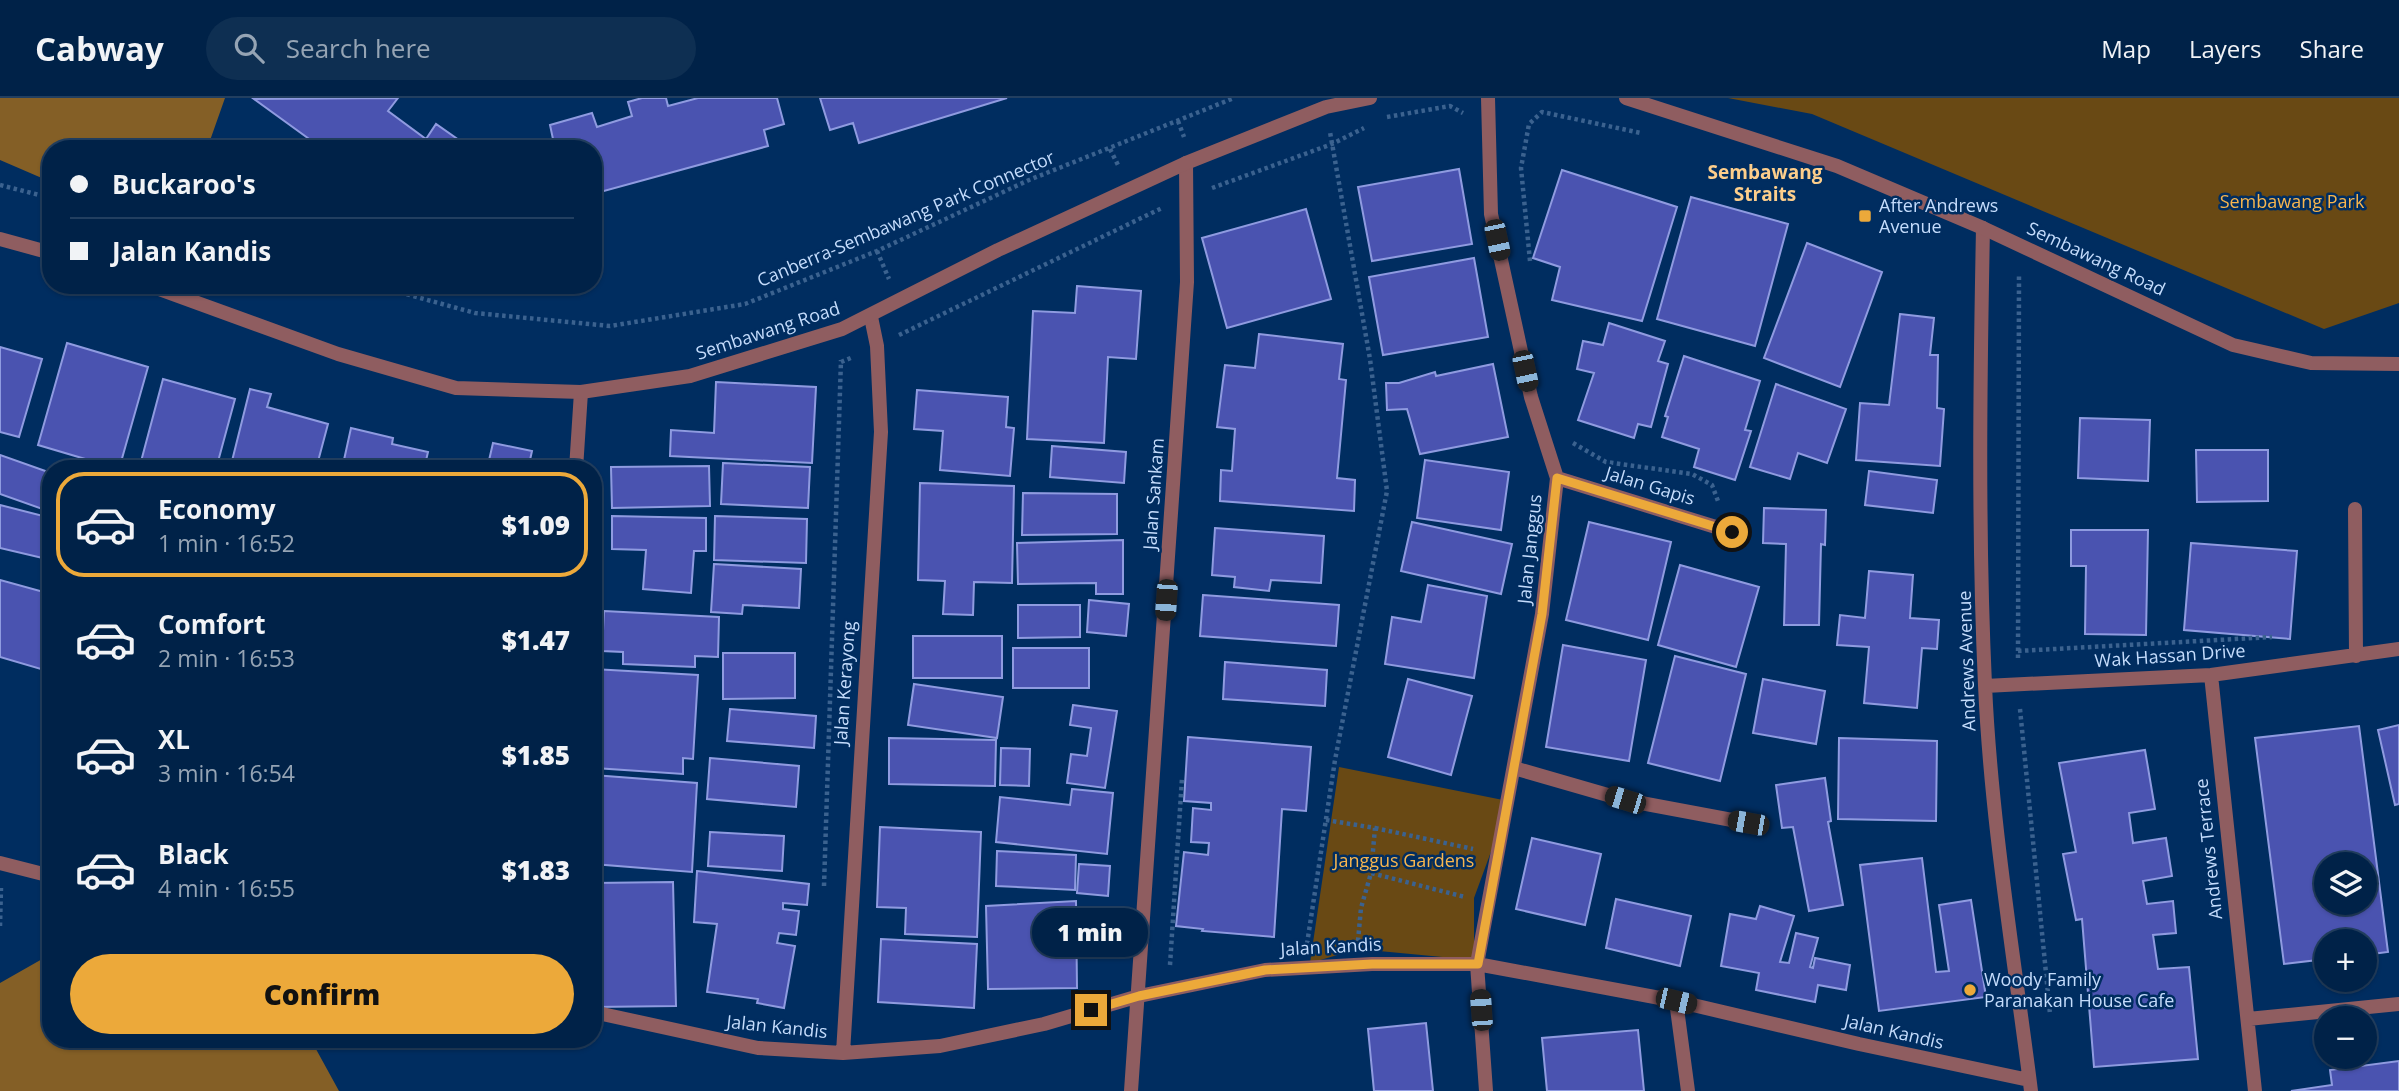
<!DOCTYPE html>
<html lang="en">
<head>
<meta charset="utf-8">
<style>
  body { margin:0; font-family:"Open Sans",sans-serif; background:#0e2f52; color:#f1f3f6; height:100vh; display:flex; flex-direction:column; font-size:26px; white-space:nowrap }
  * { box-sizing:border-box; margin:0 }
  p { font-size:23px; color:#95a4b4 }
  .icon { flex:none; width:38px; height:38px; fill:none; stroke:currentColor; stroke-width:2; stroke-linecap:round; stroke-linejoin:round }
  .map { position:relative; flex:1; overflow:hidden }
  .side { position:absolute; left:42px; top:362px; width:560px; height:588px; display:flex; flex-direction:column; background:#002248; border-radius:28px; box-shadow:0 2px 5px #0004,0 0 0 2px #223f60 }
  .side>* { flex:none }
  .banner { position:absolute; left:42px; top:42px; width:560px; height:154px; border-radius:28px; box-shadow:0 2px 5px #0004,0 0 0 2px #223f60; display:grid; align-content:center; height:154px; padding:0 28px; background:#002248 }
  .controls { position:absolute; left:2314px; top:754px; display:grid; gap:14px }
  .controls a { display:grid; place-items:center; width:63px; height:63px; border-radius:50%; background:#002248; box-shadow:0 2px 5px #0004,0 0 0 2px #223f60; font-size:35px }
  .end { position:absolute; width:32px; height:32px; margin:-16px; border:9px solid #eca93a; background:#111; box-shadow:0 0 0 4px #111 }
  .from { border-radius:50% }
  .bubble { position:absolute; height:49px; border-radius:24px; background:#002248; box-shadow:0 2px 5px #0004,0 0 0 2px #223f60; font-size:23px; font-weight:800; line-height:49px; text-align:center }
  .car { position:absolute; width:21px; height:42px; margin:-21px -10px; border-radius:9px; box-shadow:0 0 5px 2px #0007; background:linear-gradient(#222 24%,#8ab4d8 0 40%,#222 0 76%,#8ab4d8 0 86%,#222 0) }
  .banner b { display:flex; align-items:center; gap:24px; height:66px; font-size:26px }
  .banner b+b { border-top:2px solid #223f60 }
  .banner i { width:18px; height:18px; background:#f1f3f6 }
  ul { padding:12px 0 0; list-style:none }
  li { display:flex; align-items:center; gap:21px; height:105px; margin:0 14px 10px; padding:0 14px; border:4px solid transparent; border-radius:28px }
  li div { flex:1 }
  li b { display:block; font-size:26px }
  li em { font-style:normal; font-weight:800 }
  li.active { border-color:#eca93a }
  li>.icon { width:63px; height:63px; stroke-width:1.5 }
  .button { display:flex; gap:14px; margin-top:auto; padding:14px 28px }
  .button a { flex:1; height:80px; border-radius:42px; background:#eca93a; color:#111; font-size:28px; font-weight:800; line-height:80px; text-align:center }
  header { display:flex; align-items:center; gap:42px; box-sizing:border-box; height:98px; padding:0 35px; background:#002248; border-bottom:2px solid #223f60 }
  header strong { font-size:33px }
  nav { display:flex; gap:38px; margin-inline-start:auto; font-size:24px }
  .search { width:490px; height:63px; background:#0e2f52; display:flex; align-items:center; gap:18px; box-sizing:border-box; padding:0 24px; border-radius:38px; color:#95a4b4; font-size:26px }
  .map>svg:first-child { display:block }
  .green { fill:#694914 }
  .forest { fill:#845f26 }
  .building { fill:#4a53b0; stroke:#8f9be0; stroke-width:2; fill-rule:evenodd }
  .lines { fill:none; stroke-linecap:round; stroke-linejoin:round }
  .path { stroke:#3b628f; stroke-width:4.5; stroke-dasharray:3.5 3.5; stroke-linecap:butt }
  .minor { stroke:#8f5d60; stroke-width:14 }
  .tertiary { stroke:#8f5d60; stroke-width:14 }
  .route { stroke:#eca93a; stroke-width:9 }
  .poi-dot { fill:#eca93a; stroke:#002d60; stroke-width:2.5 }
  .labels { text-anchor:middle; stroke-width:5; stroke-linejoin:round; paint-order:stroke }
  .park-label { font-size:18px; fill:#f8b64e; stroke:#002d60 }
  .poi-label { font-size:18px; fill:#c4dcfc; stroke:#002d60; text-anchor:start }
  .street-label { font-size:18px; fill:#c4dcfc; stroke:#002d60 }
  .neighbourhood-label { font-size:19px; font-weight:bold; fill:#fdce8b; stroke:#002d60 }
</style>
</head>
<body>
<header>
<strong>Cabway</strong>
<div class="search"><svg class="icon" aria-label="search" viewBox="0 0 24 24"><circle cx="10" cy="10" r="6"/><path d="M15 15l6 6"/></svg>Search here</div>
<nav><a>Map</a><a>Layers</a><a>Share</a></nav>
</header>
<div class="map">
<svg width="2399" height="993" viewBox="0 0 2399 993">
  <rect width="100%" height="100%" fill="#002d60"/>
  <path class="green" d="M1728 0H2399V205L2324 231 1812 16Z
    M1339 669 1503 702 1496 740 1474 800V862L1358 851 1310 865Z"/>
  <path class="forest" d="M0 0H225L207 51H51V84L0 62Z
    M51 856V942H311L339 993H0V885Z"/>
  <path class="building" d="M398 0 388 13 426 41 436 26 466 47 463 51H323L254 1Z
    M642 0H666L668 8 698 0H777L784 26 764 32 768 48 593 96V51H533L532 47 553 41 550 27 592 15 597 29 632 18 628 4Z
    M820 0H1007L859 45 853 25 830 32Z
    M1459 71 1472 146 1372 163 1358 89Z
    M1562 72 1677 109 1642 223 1552 202 1560 169 1533 160Z
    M1691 99 1788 126 1755 248 1657 221Z
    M1306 111 1331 201 1227 230 1202 140Z
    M1807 145 1882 174 1840 289 1764 260Z
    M1474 160 1488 239 1383 257 1369 179Z
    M1077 188 1141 193 1136 261 1108 259 1104 345 1027 341 1033 213 1075 215Z
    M1900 216 1934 220 1930 257H1938L1937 310 1944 311 1940 368 1856 362 1860 305 1889 307Z
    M1609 225 1665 243 1658 263 1668 266 1651 329 1638 326 1634 340 1578 322 1594 275 1577 271 1583 243 1603 247Z
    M1259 236 1343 246 1339 281 1346 282 1337 380 1355 382 1354 413 1220 403 1221 372 1232 373 1235 331 1217 329 1225 267 1255 270Z
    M67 245 148 269 119 371 38 347Z
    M0 249 42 261 19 339 0 334Z
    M1684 258 1760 283 1745 332 1751 333 1735 382 1694 369 1699 351 1662 339 1668 319 1665 318Z
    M1493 266 1508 339 1420 356 1407 311 1387 312 1386 285H1399L1435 274 1436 278Z
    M163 281 235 301 216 371H139Z
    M716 284 816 289 812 365 670 358 671 332 714 335Z
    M1776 286 1846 311 1827 365 1798 355 1790 381 1750 369Z
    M250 291 271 296 267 309 328 326 316 371H230Z
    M917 292 1008 299 1006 329 1014 330 1010 378 940 372 943 333 914 331Z
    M2080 320 2150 322 2148 383 2078 380Z
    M351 330 393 340 392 346 428 354 424 371H342Z
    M493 345 532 353 528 371H487Z
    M1052 348 1126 354 1124 385 1050 379Z
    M2196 352H2268V403L2197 404Z
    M0 357 51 375V414L0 396Z
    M1425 362 1509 374 1501 432 1417 420Z
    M723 365 810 369 808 410 721 406Z
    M709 368 710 408 612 410 611 369Z
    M1869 373 1937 382 1933 415 1865 407Z
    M920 385 1014 388 1012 485 974 484 973 517 943 516 945 483 918 482Z
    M1023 395 1117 396V436L1022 437Z
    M0 407 51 420V462L0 450Z
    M1764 410 1826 412 1825 447 1821 446 1819 527H1784L1786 446 1763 445Z
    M612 418 706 420V453H694L691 495 643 491 646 452 612 451Z
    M715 418 807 421 806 465 714 462Z
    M1412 424 1512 446 1501 496 1401 473Z
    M1589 424 1671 444 1648 542 1566 522Z
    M1215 430 1324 438 1321 485 1271 482 1269 493 1234 489 1235 479 1212 477Z
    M2071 432H2148L2146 537 2085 536 2086 468H2071Z
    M1123 442V496H1096V485L1018 486 1017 445Z
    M2191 445 2297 453 2290 541 2184 532Z
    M714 466 801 471 799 510 743 507 742 516 711 514Z
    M1680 467 1759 489 1736 569 1658 547Z
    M1869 473 1913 477 1910 520 1939 522 1937 551 1922 550 1917 610 1864 605 1869 549 1837 547 1840 517 1865 520Z
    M0 482 51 496V574L0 559Z
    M1428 487 1487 498 1474 580 1385 566 1392 519 1421 524Z
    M1203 497 1339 507 1336 548 1200 538Z
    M1089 502 1129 506 1126 538 1087 534Z
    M1018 507H1080V539L1018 540Z
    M604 513 719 519 718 559 695 558V569L623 566V554L602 553Z
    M913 538H1002V580H913Z
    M1563 547 1646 562 1629 663 1546 649Z
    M1013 550H1089V590H1013Z
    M723 555H795V600L723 601Z
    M1675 558 1746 576 1720 683 1648 665Z
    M1225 564 1327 572 1325 608 1223 601Z
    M593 571 698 577 693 661 683 660V676L595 670Z
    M1408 581 1472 598 1451 677 1388 659Z
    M1763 581 1825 593 1816 646 1753 635Z
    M914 586 1003 599 997 640 908 627Z
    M1073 607 1117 613 1105 690 1067 685 1071 656 1087 658 1091 630 1070 627Z
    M730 611 816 618 814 650 727 643Z
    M2399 627V706L2395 707 2378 632Z
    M2359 628 2388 854 2364 857V844H2326V861L2284 866 2255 640ZM2326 766H2364V805H2326Z
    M1188 639 1311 649 1306 713 1282 711 1274 839 1202 833 1203 831 1176 828 1184 754 1208 757 1209 745 1191 744 1193 710 1211 712V705L1184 703Z
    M889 640 996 642 995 688 889 686Z
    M1839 640 1937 643 1936 723 1838 721Z
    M1001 650 1030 651 1029 688 1000 687Z
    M2145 652 2155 711 2129 715 2133 745 2166 740 2172 778 2143 783 2147 806 2173 803 2176 835 2153 837 2158 871 2189 869 2198 961 2094 969 2082 821 2076 822 2063 756 2076 754 2059 665Z
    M710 660 799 668 796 709 707 701Z
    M593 677 697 685 692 774 593 766Z
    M1825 680 1831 723 1828 724 1843 807 1809 813 1793 729 1782 730 1776 687Z
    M1072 691 1113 695 1107 756 996 744 1000 699 1070 707Z
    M880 729 981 734 977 839 905 836 906 810 877 809Z
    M710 734 784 738 782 773 708 768Z
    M1532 740 1601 756 1585 827 1516 811Z
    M997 753 1076 757 1075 792 996 788Z
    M1922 760 1936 874 1949 873 1939 807 1971 802 1986 899 1879 913 1860 767Z
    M1079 766 1110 768 1108 798 1077 795Z
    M697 773 809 786 807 807 783 805V811L799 813 796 837 779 835 777 845 795 848 784 910 757 905 758 901 707 894 717 826 694 824Z
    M673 784 676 908 593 909V785Z
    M1616 801 1691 818 1680 868 1606 850Z
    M1076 803 1077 890 988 891 986 808Z
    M1760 808 1794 818 1780 864 1789 865 1796 835 1818 840 1810 869 1813 870 1815 860 1850 867 1846 892 1818 887 1815 904 1756 892 1759 875 1721 868 1730 816 1756 821Z
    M881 841 977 846 974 910 878 904Z
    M1426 925 1433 993H1374L1368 931Z
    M1638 932 1644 993H1547L1542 940Z
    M2399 963V993H2291L2332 987 2330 972Z"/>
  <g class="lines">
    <path class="path" d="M1387 19 1450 8 1463 15
      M1178 23 1184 39
      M1110 51 1119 69
      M0 87 51 100
      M1212 90 1332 46 1364 30
      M877 153 889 181
      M1530 163 1521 70 1529 26 1542 14 1641 35
      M373 187 475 215 610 228 745 206 877 153 1029 82 1234 0
      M899 237 1162 110
      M841 264 853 259
      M1573 345 1606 364 1692 376 1712 387 1718 403
      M2018 553 2272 539
      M2018 560 2019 176
      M2020 611 2050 916
      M1326 722 1375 730 1371 775
      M1375 730 1473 751
      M824 788 841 262
      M0 828 1 790
      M1358 843 1361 810 1371 775 1465 799
      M1307 846 1335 662 1387 393 1370 261 1330 34
      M1170 867 1182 680"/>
    <path class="minor" d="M1983 130C1980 282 1978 435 1985 587 1991 723 2014 858 2031 993
      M576 371 581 294
      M1557 380 1732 434
      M2355 411 2356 558
      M2211 577 2255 993
      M1985 588 2211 577 2399 551
      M1514 670 1625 702 1748 725
      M0 765 51 778
      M1676 903 1688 993
      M593 914 758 950 843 955 940 948 1044 926 1139 898 1265 872 1372 866H1477L1676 903 1859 946 2029 982
      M2248 921 2399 906
      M843 955 881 334 877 248 871 219
      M1131 993 1187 184 1186 65
      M1486 993 1477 866 1542 516 1557 380 1531 299 1491 116 1488 0"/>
    <path class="tertiary" d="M1626 0 1837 68 1983 130 2233 247 2311 265 2399 266
      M0 141 51 155
      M148 187 338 256 456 290 581 294 690 278 842 231 998 152 1186 65 1326 9 1370 0"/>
  </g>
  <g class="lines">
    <path class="route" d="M1091 912 1139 898 1265 872 1372 866H1478L1542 516 1557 380 1732 434"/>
  </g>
  <g class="poi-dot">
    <rect x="1858" y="111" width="14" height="14" rx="3.5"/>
    <circle cx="1970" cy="892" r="7"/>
  </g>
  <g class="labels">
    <g class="park-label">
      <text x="2292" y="110">Sembawang Park</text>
      <text x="1404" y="769">Janggus Gardens</text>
    </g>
    <g class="poi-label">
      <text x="1879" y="114">After Andrews<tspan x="1879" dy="21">Avenue</tspan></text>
      <text x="1984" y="888">Woody Family<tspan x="1984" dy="21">Paranakan House Cafe</tspan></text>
    </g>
    <g class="street-label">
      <text transform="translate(906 121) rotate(-23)" y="6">Canberra-Sembawang Park Connector</text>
      <text transform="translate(2096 161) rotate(25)" y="6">Sembawang Road</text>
      <text transform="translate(768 233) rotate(-18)" y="6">Sembawang Road</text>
      <text transform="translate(1650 388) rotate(17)" y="6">Jalan Gapis</text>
      <text transform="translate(1154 396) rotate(-86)" y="6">Jalan Sankam</text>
      <text transform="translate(1530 451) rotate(-84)" y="6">Jalan Janggus</text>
      <text transform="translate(2170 558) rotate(-4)" y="6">Wak Hassan Drive</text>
      <text transform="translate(1967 563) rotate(-92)" y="6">Andrews Avenue</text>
      <text transform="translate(845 585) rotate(-86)" y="6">Jalan Kerayong</text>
      <text transform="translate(2209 751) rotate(-96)" y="6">Andrews Terrace</text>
      <text transform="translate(1331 849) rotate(-3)" y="6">Jalan Kandis</text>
      <text transform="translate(777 929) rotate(6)" y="6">Jalan Kandis</text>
      <text transform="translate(1894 934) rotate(13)" y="6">Jalan Kandis</text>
    </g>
    <g class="neighbourhood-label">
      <text x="1765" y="81">Sembawang<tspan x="1765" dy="22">Straits</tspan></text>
    </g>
  </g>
</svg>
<div class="controls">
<a><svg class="icon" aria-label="layers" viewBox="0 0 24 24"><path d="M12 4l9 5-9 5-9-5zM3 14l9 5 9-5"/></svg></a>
<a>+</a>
<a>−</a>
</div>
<i class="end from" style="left:1732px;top:434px"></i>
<i class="end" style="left:1091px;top:912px"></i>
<div class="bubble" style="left:1032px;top:810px;width:116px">1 min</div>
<i class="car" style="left:1497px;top:142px;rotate:168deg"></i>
<i class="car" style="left:1525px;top:273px;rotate:168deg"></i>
<i class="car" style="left:1166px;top:502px;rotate:184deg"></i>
<i class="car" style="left:1625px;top:702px;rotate:287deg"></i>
<i class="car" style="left:1748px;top:725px;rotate:280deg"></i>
<i class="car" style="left:1676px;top:903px;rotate:103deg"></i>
<i class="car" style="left:1481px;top:912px;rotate:356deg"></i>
<div class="banner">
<b><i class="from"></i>Buckaroo's</b>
<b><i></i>Jalan Kandis</b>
</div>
<section class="side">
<ul>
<li class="active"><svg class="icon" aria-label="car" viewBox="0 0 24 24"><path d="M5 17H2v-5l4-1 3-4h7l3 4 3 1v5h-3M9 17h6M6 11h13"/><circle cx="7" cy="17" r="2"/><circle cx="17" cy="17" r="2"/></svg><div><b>Economy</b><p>1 min · 16:52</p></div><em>$1.09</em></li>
<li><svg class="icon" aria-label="car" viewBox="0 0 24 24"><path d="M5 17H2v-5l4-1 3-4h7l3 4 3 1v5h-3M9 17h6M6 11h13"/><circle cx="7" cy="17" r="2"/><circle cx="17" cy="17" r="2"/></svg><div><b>Comfort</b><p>2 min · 16:53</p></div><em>$1.47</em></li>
<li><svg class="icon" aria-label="car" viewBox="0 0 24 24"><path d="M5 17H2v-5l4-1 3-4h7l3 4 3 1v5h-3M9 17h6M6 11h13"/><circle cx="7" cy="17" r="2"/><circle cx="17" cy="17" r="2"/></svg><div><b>XL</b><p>3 min · 16:54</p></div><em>$1.85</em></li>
<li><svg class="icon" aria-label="car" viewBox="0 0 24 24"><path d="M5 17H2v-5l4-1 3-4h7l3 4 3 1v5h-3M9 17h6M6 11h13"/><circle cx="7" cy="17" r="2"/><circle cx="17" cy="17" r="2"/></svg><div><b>Black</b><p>4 min · 16:55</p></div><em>$1.83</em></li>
</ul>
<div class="button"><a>Confirm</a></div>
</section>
</div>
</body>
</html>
